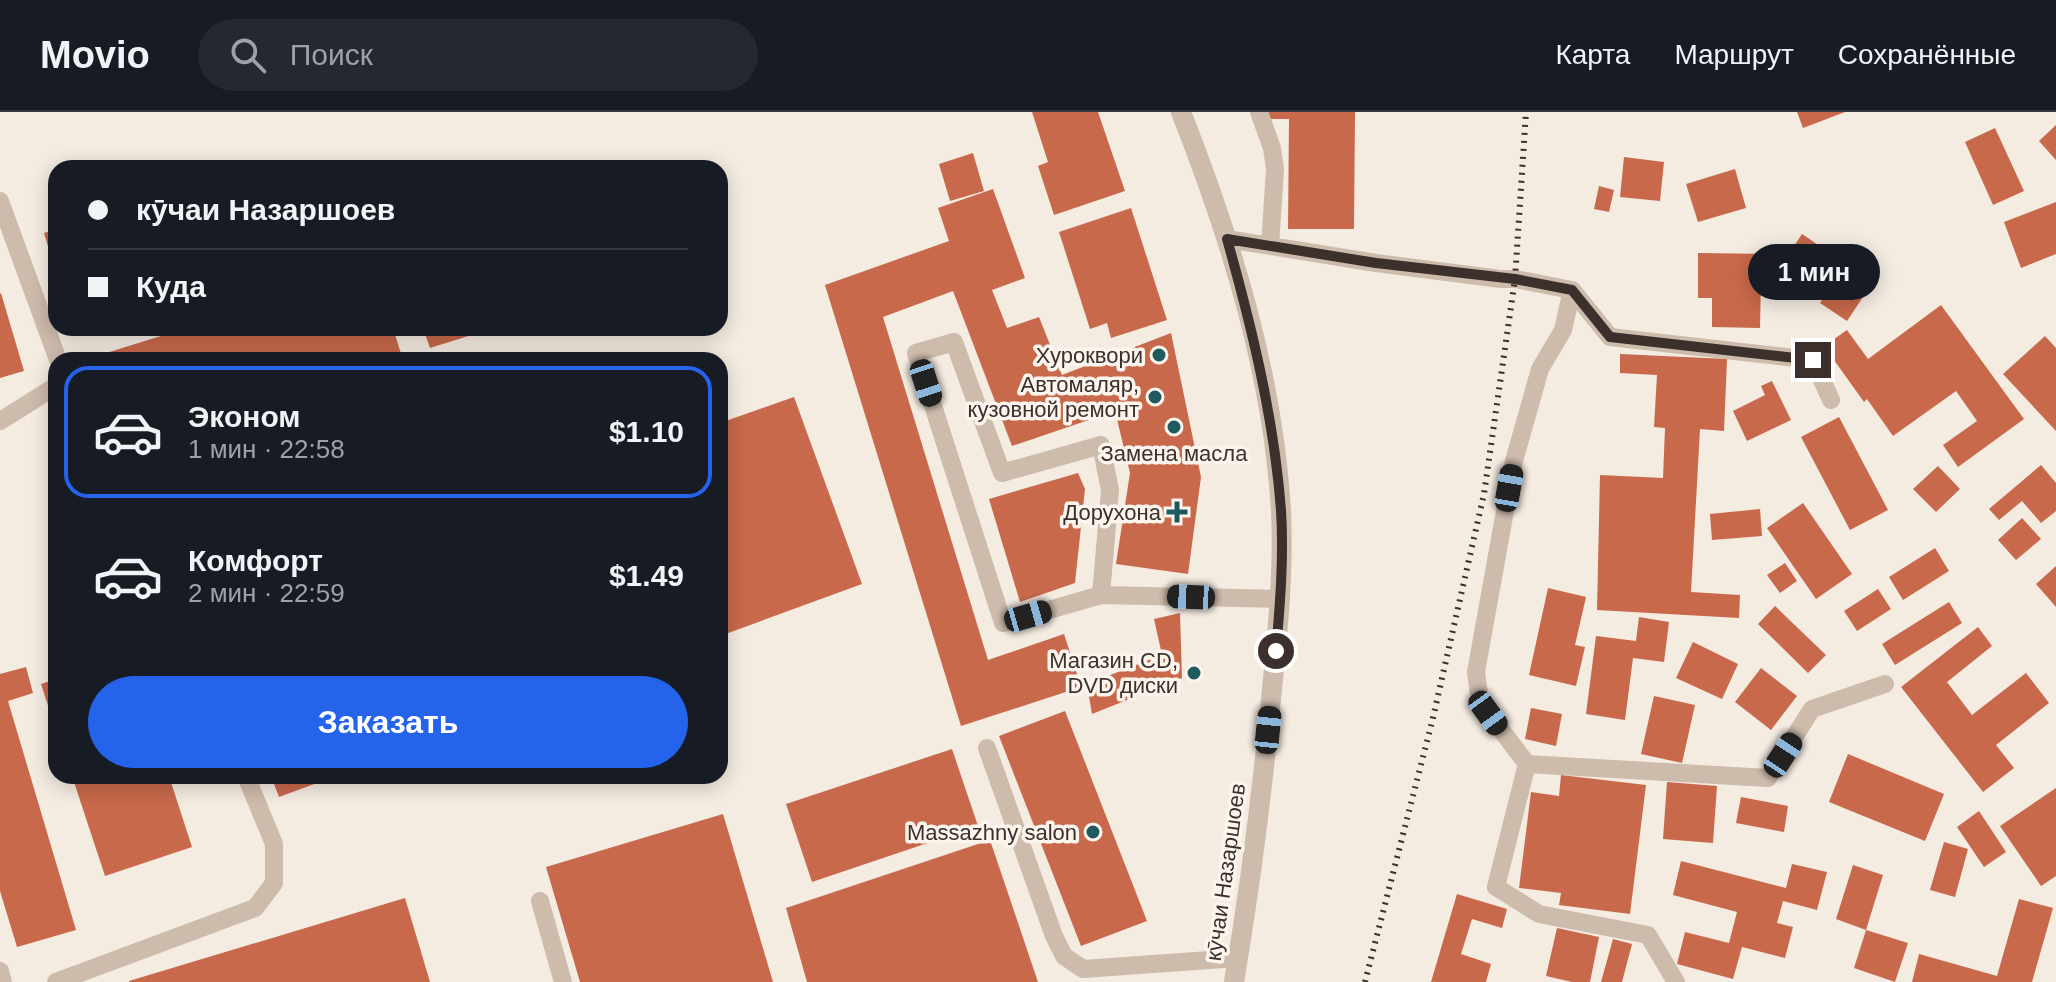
<!DOCTYPE html>
<html lang="ru">
<head>
<meta charset="utf-8">
<style>
  body { margin:0; font-family:Helvetica,sans-serif; background:#242831; color:#f1f3f6; height:100vh; display:flex; flex-direction:column; font-size:30px; white-space:nowrap }
  * { box-sizing:border-box; margin:0 }
  p { font-size:26px; color:#9ea1a6 }
  .icon { flex:none; width:44px; height:44px; fill:none; stroke:currentColor; stroke-width:2; stroke-linecap:round; stroke-linejoin:round }
  .map { position:relative; flex:1; overflow:hidden }
  .side { position:absolute; left:48px; top:240px; width:680px; height:432px; display:flex; flex-direction:column; background:#171b24; border-radius:24px; box-shadow:0 4px 20px #0003 }
  .side>* { flex:none }
  .hud { position:absolute; left:48px; top:48px; width:680px; height:176px; border-radius:24px; box-shadow:0 4px 20px #0003; display:grid; align-content:center; height:176px; padding:0 40px; background:#171b24 }
  .end { position:absolute; width:36px; height:36px; margin:-18px; border:10px solid #3b302b; background:#fff; box-shadow:0 0 0 4px #fff }
  .from { border-radius:50% }
  .bubble { position:absolute; height:56px; border-radius:28px; background:#171b24; box-shadow:0 4px 20px #0003; font-size:26px; font-weight:700; line-height:56px; text-align:center }
  .car { position:absolute; width:24px; height:48px; margin:-24px -12px; border-radius:10px; box-shadow:0 0 6px 2px #0007; background:linear-gradient(#222 24%,#8ab4d8 0 40%,#222 0 76%,#8ab4d8 0 86%,#222 0) }
  .hud b { display:flex; align-items:center; gap:28px; height:76px; font-size:30px }
  .hud b+b { border-top:2px solid #363941 }
  .hud i { width:20px; height:20px; background:#f1f3f6 }
  ul { padding:14px 0 0; list-style:none }
  li { display:flex; align-items:center; gap:24px; height:132px; margin:0 16px 12px; padding:0 24px; border:4px solid transparent; border-radius:24px }
  li div { flex:1 }
  li b { display:block; font-size:30px }
  li em { font-style:normal; font-weight:700 }
  li.on { border-color:#2563eb }
  li>.icon { width:72px; height:72px; stroke-width:1.5 }
  .action { display:flex; gap:16px; margin-top:auto; padding:16px 40px }
  .action a { flex:1; height:92px; border-radius:48px; background:#2563eb; color:#fff; font-size:32px; font-weight:700; line-height:92px; text-align:center }
  header { display:flex; align-items:center; gap:48px; box-sizing:border-box; height:112px; padding:0 40px; background:#171b24; border-bottom:2px solid #363941 }
  header strong { font-size:38px }
  nav { display:flex; gap:44px; margin-inline-start:auto; font-size:28px }
  .search { width:560px; height:72px; background:#242831; display:flex; align-items:center; gap:20px; box-sizing:border-box; padding:0 28px; border-radius:44px; color:#9ea1a6; font-size:30px }
  .map>svg:first-child { display:block }
  .building { fill:#c8694b }
  .lines { fill:none; stroke-linecap:round; stroke-linejoin:round }
  .lane { stroke:#cdbbac; stroke-width:18 }
  .street { stroke:#cdbbac; stroke-width:20 }
  .rail { stroke:#3b302b; stroke-width:6; stroke-dasharray:2 6; stroke-linecap:butt }
  .route { stroke:#3b302b; stroke-width:10 }
  .poi-dot { fill:#1f5a5e; stroke:#fbf5ee; stroke-width:3 }
  .labels { text-anchor:middle; stroke-width:7; stroke-linejoin:round; paint-order:stroke }
  .poi-label { font-size:22px; fill:#3b302b; stroke:#fbf5ee; text-anchor:end }
  .street-label { font-size:22px; fill:#3b302b; stroke:#fbf5ee }
</style>
</head>
<body>
<header>
<strong>Movio</strong>
<div class="search"><svg class="icon" aria-label="search" viewBox="0 0 24 24"><circle cx="10" cy="10" r="6"/><path d="M15 15l6 6"/></svg>Поиск</div>
<nav><a>Карта</a><a>Маршрут</a><a>Сохранённые</a></nav>
</header>
<div class="map">
<svg width="2056" height="870" viewBox="0 0 2056 870">
  <rect width="100%" height="100%" fill="#f4ebe1"/>
  <path class="building" d="M1032 0H1098L1125 79 1054 103 1038 54 1048 50Z
    M1263 0H1355L1354 117H1288L1289 7H1263Z
    M1797 0H1845L1803 16Z
    M2056 13V48L2039 29Z
    M1995 16 2024 79 1993 93 1965 30Z
    M973 41 984 79 950 89 939 52Z
    M1624 45 1664 50 1660 89 1620 85Z
    M1735 57 1746 96 1698 110 1686 72Z
    M1599 74 1614 78 1609 100 1594 97Z
    M993 77 1025 166 992 178 1007 216 1039 205 1062 263 1171 221 1201 365 1188 462 1116 452 1130 361 1115 299 1012 334 953 179 883 205 988 548 1064 522 1081 575 961 614 825 173 949 129 938 96Z
    M2056 90V142L2021 156 2004 110Z
    M1131 96 1167 208 1111 226 1107 211 1090 217 1059 120Z
    M56 117V158H55L44 121Z
    M1802 122 1873 170 1847 209 1820 191 1835 170 1790 140Z
    M1698 141 1774 142V167L1761 166 1760 216 1712 215V186H1698Z
    M1 181 24 259 0 266V182Z
    M1941 193 2024 307 1958 355 1943 333 1977 309 1956 279 1893 324 1867 287 1864 290 1824 234 1847 218 1868 247Z
    M187 216H393L403 248H94L93 245Z
    M423 216H491V217L430 236Z
    M2045 224 2056 236V319L2003 262Z
    M1620 242 1727 247 1724 319 1700 317 1691 480 1740 483 1739 506 1597 498 1600 363 1663 366 1665 316 1654 315 1657 263 1620 261Z
    M1772 269 1791 308 1747 329 1733 299 1765 283 1761 274Z
    M794 285 862 472 720 524V311Z
    M1839 305 1888 398 1850 418 1801 325Z
    M2041 353 2056 371V399L2041 411 2022 389 1999 408 1989 397Z
    M1938 354 1960 377 1936 400 1913 377Z
    M1078 361 1085 377 1075 471 1020 490 989 387Z
    M1803 391 1852 462 1816 487 1767 416Z
    M1760 397 1762 424 1712 428 1710 402Z
    M2022 406 2041 427 2016 448 1998 428Z
    M1935 436 1949 459 1903 488 1889 465Z
    M1785 451 1797 469 1780 481 1767 463Z
    M2056 454V495L2036 472Z
    M1548 476 1586 485 1575 533 1585 535 1576 574 1529 563Z
    M1878 477 1891 497 1857 519 1844 499Z
    M1949 490 1962 511 1895 553 1882 532Z
    M1775 494 1826 543 1808 561 1758 512Z
    M1180 501 1182 566 1092 602 1087 572 1162 543 1154 507Z
    M1639 505 1669 510 1664 550 1633 546 1625 608 1586 602 1596 524 1636 529Z
    M1978 515 1992 534 1947 570 1972 603 2026 561 2049 591 1996 633 2014 656 1983 680 1901 575Z
    M1693 530 1738 552 1722 587 1676 566Z
    M26 555 33 581 8 589 76 818 17 835 0 779V562Z
    M1761 556 1797 584 1771 618 1735 590Z
    M56 567V615H55L41 572Z
    M1654 584 1695 593 1682 651 1641 642Z
    M1531 596 1562 602 1556 634 1525 627Z
    M1065 599 1147 809 1081 834 999 624Z
    M952 637 978 714 812 770 786 692Z
    M1848 642 1944 682 1925 729 1829 690Z
    M1561 663 1646 673 1630 802 1559 793 1561 781 1519 776 1531 680 1559 684Z
    M72 664H169L192 735 105 764Z
    M271 664H336L279 685Z
    M1667 670 1717 674 1713 731 1663 727Z
    M2056 676V764L2041 774 2000 714Z
    M1741 685 1788 694 1784 720 1736 711Z
    M1979 699 2006 740 1984 755 1957 715Z
    M723 702 773 870H580L546 755Z
    M990 728 1038 870H807L786 796Z
    M1944 730 1968 737 1955 785 1930 778Z
    M1681 749 1786 776 1792 752 1827 760 1817 798 1783 789 1777 811 1793 815 1785 846 1742 835 1733 867 1677 852 1685 820 1729 831 1737 800 1673 783Z
    M1853 753 1883 763 1866 818 1836 807Z
    M1457 782 1507 797 1502 816 1472 807 1461 842 1491 852 1486 870H1431Z
    M405 786 430 870H129V869Z
    M2019 787 2053 796 2032 870H1912L1919 842 1997 864Z
    M1557 816 1599 825 1590 870H1572L1546 864Z
    M1866 818 1908 831 1895 870 1854 856Z
    M1613 827 1632 832 1622 870H1601Z"/>
  <g class="lines">
    <path class="lane" d="M1259 0 1272 36 1275 57 1270 134
      M0 89 58 248
      M1227 127 1376 151 1501 167H1515L1572 178 1610 225 1813 248 1831 288
      M0 309 56 274
      M1101 483 1110 378 1101 333 1002 361 954 230 916 241 1003 511 1101 483 1281 487
      M987 636 1054 824 1064 844 1083 857 1238 846
      M1527 652 1480 590 1476 560 1514 349 1540 257 1563 218 1572 178
      M540 789 563 870
      M0 859 3 870
      M56 870 255 796 274 771V732L246 664
      M1676 870 1648 823 1539 802 1496 775 1527 652 1768 666 1812 597 1885 572"/>
    <path class="street" d="M1181 0C1231 127 1273 262 1281 399 1284 462 1277 525 1271 587 1262 682 1250 776 1234 870"/>
    <path class="rail" d="M1365 870 1432 610 1484 382 1515 167 1526 0"/>
  </g>
  <g class="lines">
    <path class="route" d="M1276 539C1280 493 1284 445 1281 398 1274 306 1252 216 1227 127L1376 151 1515 167 1572 178 1610 225 1813 248"/>
  </g>
  <g class="poi-dot">
    <circle cx="1159" cy="243" r="8"/>
    <circle cx="1155" cy="285" r="8"/>
    <circle cx="1174" cy="315" r="8"/>
    <path d="M1173 388h8v8h8v8h-8v8h-8v-8h-8v-8h8z"/>
    <circle cx="1194" cy="561" r="8"/>
    <circle cx="1093" cy="720" r="8"/>
  </g>
  <g class="labels">
    <g class="poi-label">
      <text x="1143" y="251">Хуроквори</text>
      <text x="1139" y="280">Автомаляр,<tspan x="1139" dy="25">кузовной ремонт</tspan></text>
      <text x="1174" y="349" text-anchor="middle">Замена масла</text>
      <text x="1161" y="408">Дорухона</text>
      <text x="1178" y="556">Магазин CD,<tspan x="1178" dy="25">DVD диски</tspan></text>
      <text x="1077" y="728">Massazhny salon</text>
    </g>
    <g class="street-label">
      <text transform="translate(1225 760) rotate(-82)" y="8">кӯчаи Назаршоев</text>
    </g>
  </g>
</svg>
<i class="end from" style="left:1276px;top:539px"></i>
<i class="end" style="left:1813px;top:248px"></i>
<div class="bubble" style="left:1748px;top:132px;width:132px">1 мин</div>
<i class="car" style="left:926px;top:271px;rotate:162deg"></i>
<i class="car" style="left:1509px;top:376px;rotate:10deg"></i>
<i class="car" style="left:1191px;top:485px;rotate:272deg"></i>
<i class="car" style="left:1028px;top:504px;rotate:74deg"></i>
<i class="car" style="left:1488px;top:601px;rotate:144deg"></i>
<i class="car" style="left:1268px;top:618px;rotate:6deg"></i>
<i class="car" style="left:1783px;top:643px;rotate:33deg"></i>
<div class="hud">
<b><i class="from"></i>кӯчаи Назаршоев</b>
<b><i></i>Куда</b>
</div>
<section class="side">
<ul>
<li class="on"><svg class="icon" aria-label="car" viewBox="0 0 24 24"><path d="M5 17H2v-5l4-1 3-4h7l3 4 3 1v5h-3M9 17h6M6 11h13"/><circle cx="7" cy="17" r="2"/><circle cx="17" cy="17" r="2"/></svg><div><b>Эконом</b><p>1 мин · 22:58</p></div><em>$1.10</em></li>
<li><svg class="icon" aria-label="car" viewBox="0 0 24 24"><path d="M5 17H2v-5l4-1 3-4h7l3 4 3 1v5h-3M9 17h6M6 11h13"/><circle cx="7" cy="17" r="2"/><circle cx="17" cy="17" r="2"/></svg><div><b>Комфорт</b><p>2 мин · 22:59</p></div><em>$1.49</em></li>
</ul>
<div class="action"><a>Заказать</a></div>
</section>
</div>
</body>
</html>
